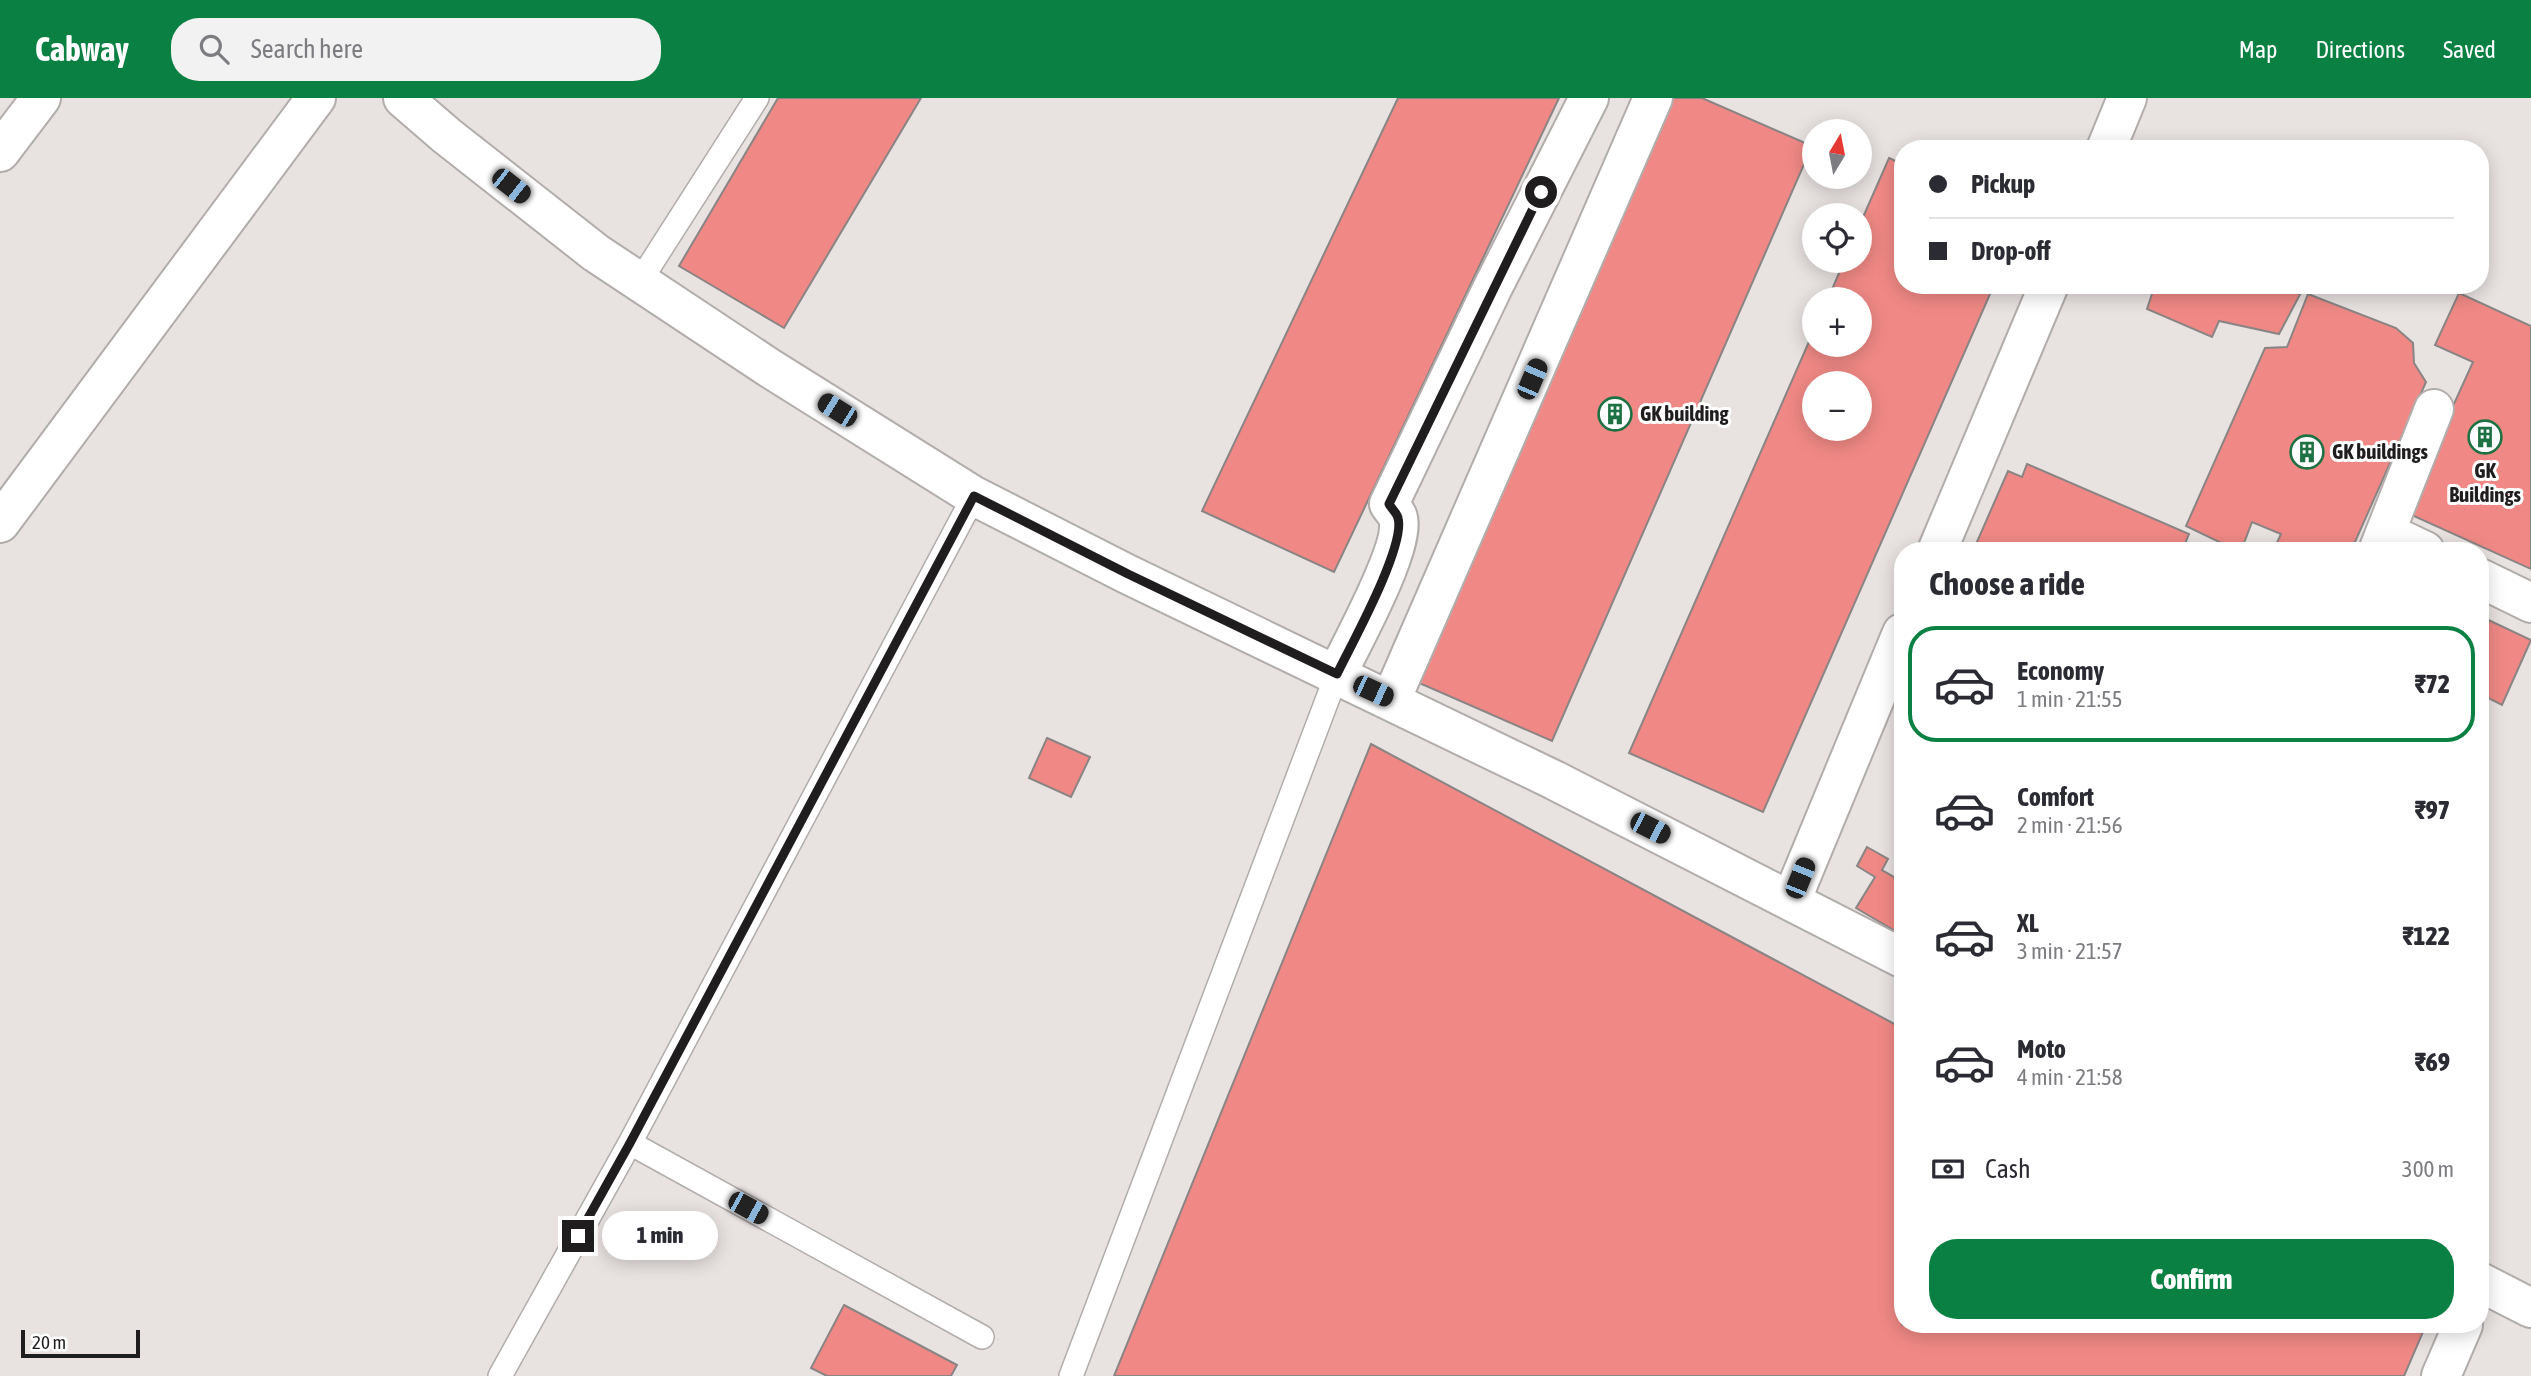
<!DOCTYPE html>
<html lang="en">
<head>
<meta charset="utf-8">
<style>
  body { margin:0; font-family:"Asap Condensed",sans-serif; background:#f2f2f3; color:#2b2b33; height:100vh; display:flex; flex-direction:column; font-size:26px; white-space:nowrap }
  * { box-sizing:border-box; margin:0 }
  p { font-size:23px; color:#7c7c81 }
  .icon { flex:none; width:38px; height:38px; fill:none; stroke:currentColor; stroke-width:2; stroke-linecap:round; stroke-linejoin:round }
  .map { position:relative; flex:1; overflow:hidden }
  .details { position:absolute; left:1894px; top:444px; width:595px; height:791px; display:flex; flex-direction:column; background:#fff; border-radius:28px; box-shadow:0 4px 18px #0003 }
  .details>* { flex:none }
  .hud { position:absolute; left:1894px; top:42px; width:595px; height:154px; border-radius:28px; box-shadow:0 4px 18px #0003; display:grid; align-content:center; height:154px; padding:0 35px; background:#fff }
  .needle { width:46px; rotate:10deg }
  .controls { position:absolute; left:1802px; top:21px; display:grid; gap:14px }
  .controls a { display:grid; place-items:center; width:70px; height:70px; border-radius:50%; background:#fff; box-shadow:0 4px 18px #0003; font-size:35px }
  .scale { position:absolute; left:21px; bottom:18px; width:119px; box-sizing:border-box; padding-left:7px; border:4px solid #1f1d1d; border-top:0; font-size:19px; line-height:24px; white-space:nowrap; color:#1f1d1d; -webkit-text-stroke:5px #fff; paint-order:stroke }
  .end { position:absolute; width:32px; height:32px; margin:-16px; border:9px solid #1f1d1d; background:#fff; box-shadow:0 0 0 4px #fff }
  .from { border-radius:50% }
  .bubble { position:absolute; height:49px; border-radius:24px; background:#fff; box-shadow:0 4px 18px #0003; font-size:23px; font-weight:800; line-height:49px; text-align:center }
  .car { position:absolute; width:21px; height:42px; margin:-21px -10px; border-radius:9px; box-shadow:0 0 5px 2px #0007; background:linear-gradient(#222 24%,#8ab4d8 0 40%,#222 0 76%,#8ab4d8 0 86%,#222 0) }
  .hud b { display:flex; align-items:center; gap:24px; height:66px; font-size:26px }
  .hud b+b { border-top:2px solid #e1e1e2 }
  .hud i { width:18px; height:18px; background:#2b2b33 }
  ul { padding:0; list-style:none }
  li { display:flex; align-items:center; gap:21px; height:116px; margin:0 14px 10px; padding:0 21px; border:4px solid transparent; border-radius:28px }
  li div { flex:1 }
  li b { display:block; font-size:26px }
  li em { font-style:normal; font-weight:800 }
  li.selected { border-color:#0b8043 }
  li>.icon { width:63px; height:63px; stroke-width:1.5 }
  h2 { padding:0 35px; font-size:32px; line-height:84px }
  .pay { display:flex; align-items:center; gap:18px; height:77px; padding:0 35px; font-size:26px }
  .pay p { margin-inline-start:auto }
  .cta { display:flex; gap:14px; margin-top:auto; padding:14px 35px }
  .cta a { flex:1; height:80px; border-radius:28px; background:#0b8043; color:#fff; font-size:28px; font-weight:800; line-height:80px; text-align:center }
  header { display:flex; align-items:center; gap:42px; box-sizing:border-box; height:98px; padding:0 35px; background:#0b8043; color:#fff }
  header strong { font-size:33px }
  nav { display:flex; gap:38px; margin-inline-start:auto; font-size:24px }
  .search { width:490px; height:63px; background:#f2f2f3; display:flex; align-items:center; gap:18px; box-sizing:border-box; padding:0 24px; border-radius:28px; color:#7c7c81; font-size:26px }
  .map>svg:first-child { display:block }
  .building { fill:#f08985; stroke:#8a8484; stroke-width:2; fill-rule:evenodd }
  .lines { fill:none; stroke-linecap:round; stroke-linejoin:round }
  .service-casing { stroke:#b2acab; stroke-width:26 }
  .minor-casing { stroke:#b2acab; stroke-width:42 }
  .secondary-casing { stroke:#b2acab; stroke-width:42 }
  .service { stroke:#fff; stroke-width:23 }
  .minor { stroke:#fff; stroke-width:38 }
  .secondary { stroke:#fff; stroke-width:38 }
  .route { stroke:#1f1d1d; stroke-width:9 }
  .labels { text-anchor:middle; stroke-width:6; stroke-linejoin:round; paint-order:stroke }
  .poi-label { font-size:21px; font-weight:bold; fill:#1f1d1d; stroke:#fff; text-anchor:start }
</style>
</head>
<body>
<header>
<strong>Cabway</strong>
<div class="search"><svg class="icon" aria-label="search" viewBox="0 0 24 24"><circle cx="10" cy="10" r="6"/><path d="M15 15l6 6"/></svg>Search here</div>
<nav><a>Map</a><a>Directions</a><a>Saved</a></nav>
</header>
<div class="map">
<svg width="2531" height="1278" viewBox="0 0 2531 1278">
  <rect width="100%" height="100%" fill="#e8e2e1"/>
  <path class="building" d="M778 0H921L784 230 679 168Z
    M1398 0H1559L1334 474 1202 413Z
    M1673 0H1702L1812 48 1552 643 1417 584Z
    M1889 60 1902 66V187H1994L1763 714 1629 655 1815 230V247H1860V201H1828L1844 163H1860V126ZM1815 285H1860V331H1815Z
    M2155 187H2305L2279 236 2219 223 2212 239 2147 211Z
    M2459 195 2531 228V471L2405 414 2473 264 2435 247Z
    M2308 196 2396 230 2413 245 2414 265 2426 284 2351 453H2273L2281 436 2252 424 2241 453H2238L2186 428 2265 250 2287 249Z
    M2027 366 2189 436 2182 453H1973L2008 373 2022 379Z
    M2480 518 2531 542 2502 607 2480 596Z
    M1047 640 1090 659 1071 699 1029 680Z
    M1371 646 1902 930V1227H2426L2404 1278H1114Z
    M1867 749 1888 761 1882 772 1896 780 1902 768V837L1856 810 1875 779 1857 768Z
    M844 1207 957 1267 951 1278H827L811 1270Z"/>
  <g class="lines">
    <defs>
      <path id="service" d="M640 183 757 0
        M630 1045 982 1239
        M500 1278 630 1045 974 398
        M1071 1278 1337 576"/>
      <path id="minor" d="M2106 51 2127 0
        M0 54 41 0
        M0 425 316 0
        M2387 435 2425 453
        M1937 453 2049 187
        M2378 453 2434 311
        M2480 480 2531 505
        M1337 576C1351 547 1406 448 1398 420 1397 415 1391 410 1389 406L1493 189 1589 0
        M1391 602 1653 0
        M1791 803 1902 535
        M2441 1278 2463 1227"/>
      <path id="secondary" d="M403 0 447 38 596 155 768 269 974 398 1127 476 1554 682 1902 860
        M2480 1184 2531 1210"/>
    </defs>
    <use href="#service" class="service-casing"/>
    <use href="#minor" class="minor-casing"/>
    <use href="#secondary" class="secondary-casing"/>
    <use href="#service" class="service"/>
    <use href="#minor" class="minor"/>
    <use href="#secondary" class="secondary"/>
  </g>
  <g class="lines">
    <path class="route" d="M578 1138 630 1045 974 398 1128 476 1337 576C1351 547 1406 448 1398 420 1397 415 1391 410 1389 406L1541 94"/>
  </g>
  <defs>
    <symbol id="building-ring" viewBox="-11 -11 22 22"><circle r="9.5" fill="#fff" stroke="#1e7143" stroke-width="1.5"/><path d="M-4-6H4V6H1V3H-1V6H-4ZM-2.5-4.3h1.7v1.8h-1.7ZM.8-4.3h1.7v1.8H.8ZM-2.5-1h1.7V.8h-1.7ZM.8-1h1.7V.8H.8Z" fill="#1e7143"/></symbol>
  </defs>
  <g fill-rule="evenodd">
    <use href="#building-ring" x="1596" y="297" width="38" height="38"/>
    <use href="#building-ring" x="2466" y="320" width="38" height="38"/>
    <use href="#building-ring" x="2288" y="335" width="38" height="38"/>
  </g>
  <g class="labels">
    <g class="poi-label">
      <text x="1640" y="323">GK building</text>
      <text x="2332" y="361">GK buildings</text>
      <text x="2485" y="380" text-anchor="middle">GK<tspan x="2485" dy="24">Buildings</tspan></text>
    </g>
  </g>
</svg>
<div class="controls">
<a><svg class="needle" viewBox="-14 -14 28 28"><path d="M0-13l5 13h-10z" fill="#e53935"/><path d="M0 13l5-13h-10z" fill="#7c7c81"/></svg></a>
<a><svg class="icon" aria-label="locate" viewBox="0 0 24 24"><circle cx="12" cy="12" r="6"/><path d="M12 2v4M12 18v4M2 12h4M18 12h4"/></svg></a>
<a>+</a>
<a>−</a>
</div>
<div class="scale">20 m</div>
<i class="end from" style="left:1541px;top:94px"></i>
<i class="end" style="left:578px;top:1138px"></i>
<div class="bubble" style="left:602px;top:1113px;width:116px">1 min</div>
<i class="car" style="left:511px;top:88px;rotate:128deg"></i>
<i class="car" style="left:1532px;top:281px;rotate:23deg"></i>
<i class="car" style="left:837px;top:312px;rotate:302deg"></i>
<i class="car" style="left:1373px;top:593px;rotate:115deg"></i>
<i class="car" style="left:1650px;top:730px;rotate:117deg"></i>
<i class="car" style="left:1800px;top:780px;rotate:22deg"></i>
<i class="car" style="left:748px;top:1110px;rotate:119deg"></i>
<div class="hud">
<b><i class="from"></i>Pickup</b>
<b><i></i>Drop-off</b>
</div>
<section class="details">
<h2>Choose a ride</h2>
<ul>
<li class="selected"><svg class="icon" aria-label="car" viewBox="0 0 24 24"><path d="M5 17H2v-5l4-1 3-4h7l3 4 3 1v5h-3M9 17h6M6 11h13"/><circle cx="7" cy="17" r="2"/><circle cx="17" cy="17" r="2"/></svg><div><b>Economy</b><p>1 min · 21:55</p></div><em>₹72</em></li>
<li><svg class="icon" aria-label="car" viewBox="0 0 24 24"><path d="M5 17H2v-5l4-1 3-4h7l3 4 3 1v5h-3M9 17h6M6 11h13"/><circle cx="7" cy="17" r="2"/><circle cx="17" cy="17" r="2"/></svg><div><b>Comfort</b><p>2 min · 21:56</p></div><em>₹97</em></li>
<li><svg class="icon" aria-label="car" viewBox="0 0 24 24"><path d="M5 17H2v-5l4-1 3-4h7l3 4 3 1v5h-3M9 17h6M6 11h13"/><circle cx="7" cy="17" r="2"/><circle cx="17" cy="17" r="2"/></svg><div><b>XL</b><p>3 min · 21:57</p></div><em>₹122</em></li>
<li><svg class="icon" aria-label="car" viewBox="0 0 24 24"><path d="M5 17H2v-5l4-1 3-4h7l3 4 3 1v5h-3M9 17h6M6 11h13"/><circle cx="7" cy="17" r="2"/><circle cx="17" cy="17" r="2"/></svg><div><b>Moto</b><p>4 min · 21:58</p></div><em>₹69</em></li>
</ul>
<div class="pay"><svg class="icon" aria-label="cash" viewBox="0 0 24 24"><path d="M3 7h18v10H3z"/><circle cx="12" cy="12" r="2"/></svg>Cash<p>300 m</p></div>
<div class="cta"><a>Confirm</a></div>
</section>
</div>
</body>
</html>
